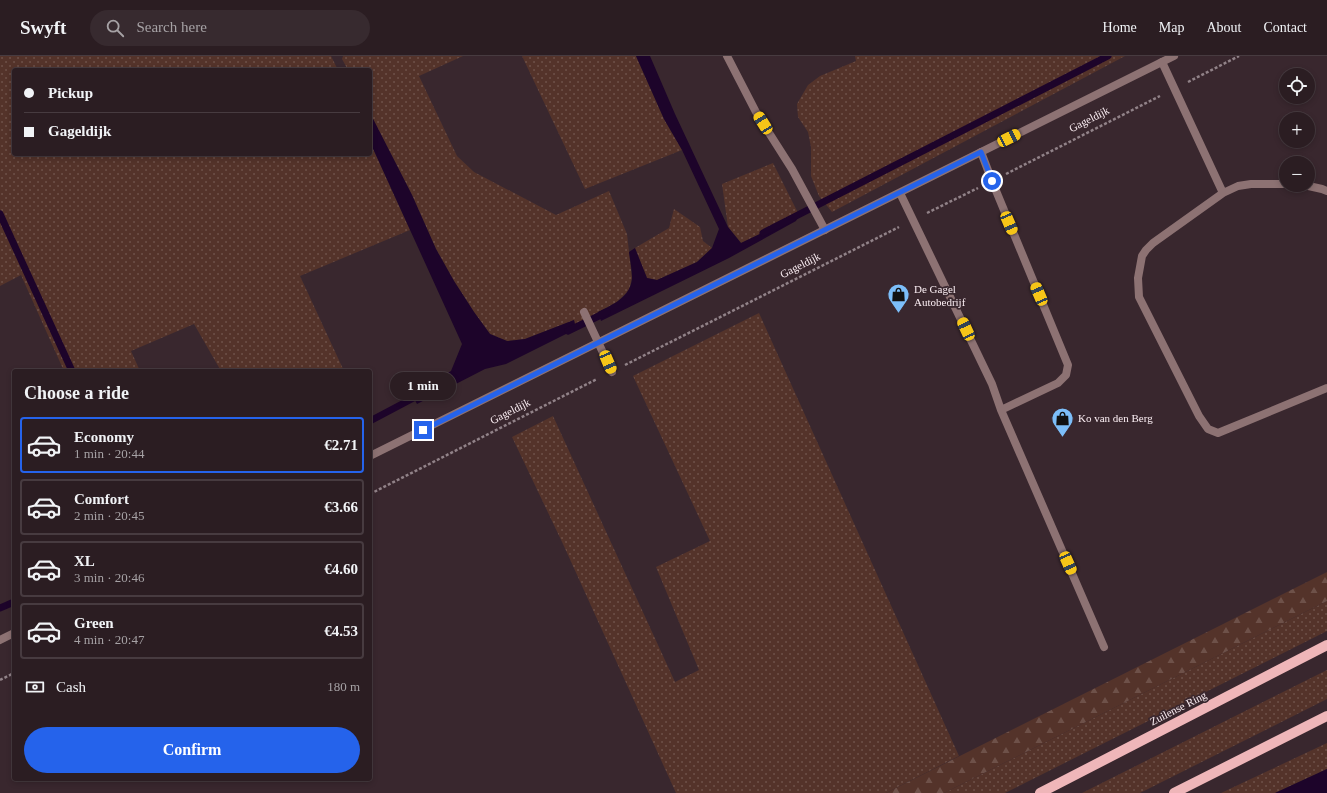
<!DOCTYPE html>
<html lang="en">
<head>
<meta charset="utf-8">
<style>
  body { margin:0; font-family:Georgia,serif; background:#372a2f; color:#f1f3f6; height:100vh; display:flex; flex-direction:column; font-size:15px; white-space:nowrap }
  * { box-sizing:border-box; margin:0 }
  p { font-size:13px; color:#a6a2a5 }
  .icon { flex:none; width:22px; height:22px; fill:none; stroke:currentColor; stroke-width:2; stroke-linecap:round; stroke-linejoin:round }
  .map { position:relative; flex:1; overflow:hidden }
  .side { position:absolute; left:12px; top:313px; width:360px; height:412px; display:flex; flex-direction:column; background:#2b1d22; border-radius:4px; box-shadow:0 2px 6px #0003,0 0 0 1px #473b40 }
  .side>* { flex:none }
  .top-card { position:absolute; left:12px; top:12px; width:360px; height:88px; border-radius:4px; box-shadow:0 2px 6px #0003,0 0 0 1px #473b40; display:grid; align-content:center; height:88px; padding:0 12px; background:#2b1d22 }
  .tools { position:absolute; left:1279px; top:12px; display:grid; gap:8px }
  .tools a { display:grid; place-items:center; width:36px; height:36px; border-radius:50%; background:#2b1d22; box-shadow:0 2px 6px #0003,0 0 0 1px #473b40; font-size:20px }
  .end { position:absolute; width:18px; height:18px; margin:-9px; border:5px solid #2563eb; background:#fff; box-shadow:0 0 0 2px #fff }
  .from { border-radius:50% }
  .bubble { position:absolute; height:28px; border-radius:14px; background:#2b1d22; box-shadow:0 2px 6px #0003,0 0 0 1px #473b40; font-size:13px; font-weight:700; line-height:28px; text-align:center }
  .car { position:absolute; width:12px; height:24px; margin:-12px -6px; border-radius:5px; box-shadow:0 0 3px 1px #0007; background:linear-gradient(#f5c518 24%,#345 0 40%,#f5c518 0 76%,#345 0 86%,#f5c518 0) }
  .top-card b { display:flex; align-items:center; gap:14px; height:38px; font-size:15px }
  .top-card b+b { border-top:1px solid #473b40 }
  .top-card i { width:10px; height:10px; background:#f1f3f6 }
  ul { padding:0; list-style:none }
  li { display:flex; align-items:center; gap:12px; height:56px; margin:0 8px 6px; padding:0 4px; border:2px solid #473b40; border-radius:4px }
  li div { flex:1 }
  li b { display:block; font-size:15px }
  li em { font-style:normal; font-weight:700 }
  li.active { border-color:#2563eb }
  li>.icon { width:36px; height:36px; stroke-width:1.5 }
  h2 { padding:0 12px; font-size:18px; line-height:48px }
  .pay { display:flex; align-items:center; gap:10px; height:44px; padding:0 12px; font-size:15px }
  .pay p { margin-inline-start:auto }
  .cta { display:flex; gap:8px; margin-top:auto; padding:8px 12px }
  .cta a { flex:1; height:46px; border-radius:24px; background:#2563eb; color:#fff; font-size:16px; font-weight:700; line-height:46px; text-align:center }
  header { display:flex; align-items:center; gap:24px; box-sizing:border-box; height:56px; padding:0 20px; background:#2b1d22; border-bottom:1px solid #473b40 }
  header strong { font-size:19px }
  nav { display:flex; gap:22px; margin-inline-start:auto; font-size:14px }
  .search { width:280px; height:36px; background:#372a2f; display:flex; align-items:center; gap:10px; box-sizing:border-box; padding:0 14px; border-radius:22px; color:#a6a2a5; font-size:15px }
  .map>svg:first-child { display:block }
  .grass { fill:url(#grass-dots) }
  .forest { fill:url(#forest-firs) }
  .water { fill:#1d042a }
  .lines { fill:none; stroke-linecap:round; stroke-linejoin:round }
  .stream { stroke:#1d042a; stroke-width:7 }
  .path { stroke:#918288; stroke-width:2.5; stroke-dasharray:3 2; stroke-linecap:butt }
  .service { stroke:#8d7273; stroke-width:8 }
  .tertiary { stroke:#8d7273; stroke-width:8 }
  .primary { stroke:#efb6b9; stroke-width:10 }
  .route { stroke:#2563eb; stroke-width:5 }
  .labels { text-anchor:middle; stroke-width:3.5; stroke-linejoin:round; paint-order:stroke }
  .street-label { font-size:11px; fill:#fbeef3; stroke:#39272e }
  .poi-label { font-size:11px; fill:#fbeef3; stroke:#39272e; text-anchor:start }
</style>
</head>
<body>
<header>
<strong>Swyft</strong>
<div class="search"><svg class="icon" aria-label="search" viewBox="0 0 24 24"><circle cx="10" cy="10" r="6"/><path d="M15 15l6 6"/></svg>Search here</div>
<nav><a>Home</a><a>Map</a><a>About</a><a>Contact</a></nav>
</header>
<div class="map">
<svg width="1327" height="737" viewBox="0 0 1327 737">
  <defs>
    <pattern id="grass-dots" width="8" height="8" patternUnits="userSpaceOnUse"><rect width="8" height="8" fill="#54332a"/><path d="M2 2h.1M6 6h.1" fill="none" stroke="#6e5149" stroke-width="1.8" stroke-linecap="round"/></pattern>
    <pattern id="forest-firs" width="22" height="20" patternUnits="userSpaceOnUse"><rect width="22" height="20" fill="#54332a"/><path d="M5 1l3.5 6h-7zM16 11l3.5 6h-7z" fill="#6e5149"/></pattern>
  </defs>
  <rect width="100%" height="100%" fill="#39272e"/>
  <path class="grass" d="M0 0H331L338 14H14V98H370V86L410 174 300 220 344 315H221L194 268 131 295 140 315H64L21 219 0 230Z
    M343 0H463L419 20 457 100 474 116 556 159 609 135 627 178 632 222 629 234 617 246 598 256 576 273 574 264 525 283 507 285 490 278 474 256 454 225 436 193 412 139 370 57V14H348L342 3Z
    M522 0H636L664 63 682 94 585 133Z
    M855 0H1125L832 156 819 140 811 120V91L808 76 798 61 797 48 808 29 820 20 856 5Z
    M773 107 799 159 741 187 728 171 722 128Z
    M674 153 700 171 703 185 712 192 697 206 657 224 647 222 635 192 669 172Z
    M759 257 959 700 886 737H676L563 488 512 381 553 360 675 626 699 614 656 511 710 485 633 320Z
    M1327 545V575L1005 737H944Z
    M1327 614V643L1140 737H1082Z
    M1327 687V713L1275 737H1221Z"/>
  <path class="forest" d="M1327 516V545L944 737H886Z"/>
  <path class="water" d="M636 0H650L675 58 728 171 741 187 799 159 796 165 729 202 601 265 598 256C612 249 631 241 632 222 632 213 630 204 629 196L635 192 647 222 657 224 697 206 712 192 719 173 682 94 664 63Z
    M370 57 412 139 436 193 454 225 474 256 490 278 507 285 525 283 574 264 576 273 506 308 485 313 417 348 412 339 451 315 462 288 370 86Z
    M1327 713V737H1275Z"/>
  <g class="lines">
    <path class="stream" d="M0 158 72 315
      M763 177 1108 0
      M568 275 607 256
      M370 365 421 338
      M0 552 14 546"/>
    <path class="path" d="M1188 26 1239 0
      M1006 118 1160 40
      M927 157 978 132
      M625 309 899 171
      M370 438 597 323
      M0 624 14 617"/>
    <path class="service" d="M727 0 757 58 792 113 825 174
      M1162 6 1223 137 1238 130 1251 128H1286
      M981 96 992 125 1068 309 1066 319 1058 327 1001 354
      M1304 129 1322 133 1327 135
      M900 137 992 328 1001 354 1104 591
      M1223 137 1153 187 1146 194 1142 200 1138 222 1139 241 1199 360 1208 373 1218 377 1327 332
      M584 256 612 316"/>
    <path class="tertiary" d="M370 400 1174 0
      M0 584 14 577"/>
    <path class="primary" d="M1040 737 1327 589
      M1174 737 1327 660"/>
  </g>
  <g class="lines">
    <path class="route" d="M423 374 981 96 992 125"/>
  </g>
  <defs>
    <symbol id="shop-pin" viewBox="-11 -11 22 30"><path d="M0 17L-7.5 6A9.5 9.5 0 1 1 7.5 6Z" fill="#7cbef9" stroke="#39272e"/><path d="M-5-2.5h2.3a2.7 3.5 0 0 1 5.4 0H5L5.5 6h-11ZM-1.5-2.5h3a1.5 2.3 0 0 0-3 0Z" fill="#111"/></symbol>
  </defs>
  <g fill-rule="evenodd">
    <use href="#shop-pin" x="886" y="226" width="25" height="34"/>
    <use href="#shop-pin" x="1050" y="350" width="25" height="34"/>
  </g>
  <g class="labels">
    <g class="street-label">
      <text transform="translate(1089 63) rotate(-27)" y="4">Gageldijk</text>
      <text transform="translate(800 209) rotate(-27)" y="4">Gageldijk</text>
      <text transform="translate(510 355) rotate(-27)" y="4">Gageldijk</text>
      <text transform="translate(1178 652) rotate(-27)" y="4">Zuilense Ring</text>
    </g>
    <g class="poi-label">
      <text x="914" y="237">De Gagel<tspan x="914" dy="13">Autobedrijf</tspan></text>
      <text x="1078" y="366">Ko van den Berg</text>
    </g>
  </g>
</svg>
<div class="tools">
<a><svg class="icon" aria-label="locate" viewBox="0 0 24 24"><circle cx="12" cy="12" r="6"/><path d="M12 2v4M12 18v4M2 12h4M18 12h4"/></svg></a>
<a>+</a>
<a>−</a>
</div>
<i class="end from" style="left:992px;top:125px"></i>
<i class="end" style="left:423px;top:374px"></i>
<div class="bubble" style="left:390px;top:316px;width:66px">1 min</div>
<i class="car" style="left:763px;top:67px;rotate:328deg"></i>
<i class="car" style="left:1009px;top:82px;rotate:64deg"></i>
<i class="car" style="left:1009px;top:167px;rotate:157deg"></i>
<i class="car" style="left:1039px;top:238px;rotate:337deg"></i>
<i class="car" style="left:966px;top:273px;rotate:335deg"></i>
<i class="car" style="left:608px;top:306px;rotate:157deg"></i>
<i class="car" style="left:1068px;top:507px;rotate:156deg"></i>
<div class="top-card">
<b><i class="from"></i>Pickup</b>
<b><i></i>Gageldijk</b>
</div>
<section class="side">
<h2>Choose a ride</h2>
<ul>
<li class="active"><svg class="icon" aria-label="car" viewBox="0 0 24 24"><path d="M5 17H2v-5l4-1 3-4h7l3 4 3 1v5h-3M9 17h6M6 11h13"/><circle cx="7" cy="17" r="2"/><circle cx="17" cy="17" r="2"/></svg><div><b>Economy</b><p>1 min · 20:44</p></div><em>€2.71</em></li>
<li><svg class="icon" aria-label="car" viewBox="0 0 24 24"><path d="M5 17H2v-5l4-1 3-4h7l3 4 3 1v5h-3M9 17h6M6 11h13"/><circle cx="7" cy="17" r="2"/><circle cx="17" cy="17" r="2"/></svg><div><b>Comfort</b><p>2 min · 20:45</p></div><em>€3.66</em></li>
<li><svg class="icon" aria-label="car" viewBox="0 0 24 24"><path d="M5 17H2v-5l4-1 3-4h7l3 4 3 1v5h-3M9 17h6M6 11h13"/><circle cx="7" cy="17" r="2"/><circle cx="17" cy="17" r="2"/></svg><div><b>XL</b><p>3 min · 20:46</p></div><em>€4.60</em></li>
<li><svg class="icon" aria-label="car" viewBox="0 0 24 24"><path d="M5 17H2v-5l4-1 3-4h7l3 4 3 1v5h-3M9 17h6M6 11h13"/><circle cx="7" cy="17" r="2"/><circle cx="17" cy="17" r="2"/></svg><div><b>Green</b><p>4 min · 20:47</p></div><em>€4.53</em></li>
</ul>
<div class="pay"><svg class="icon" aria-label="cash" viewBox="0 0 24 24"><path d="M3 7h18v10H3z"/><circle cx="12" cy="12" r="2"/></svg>Cash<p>180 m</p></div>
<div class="cta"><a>Confirm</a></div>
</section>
</div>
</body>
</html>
